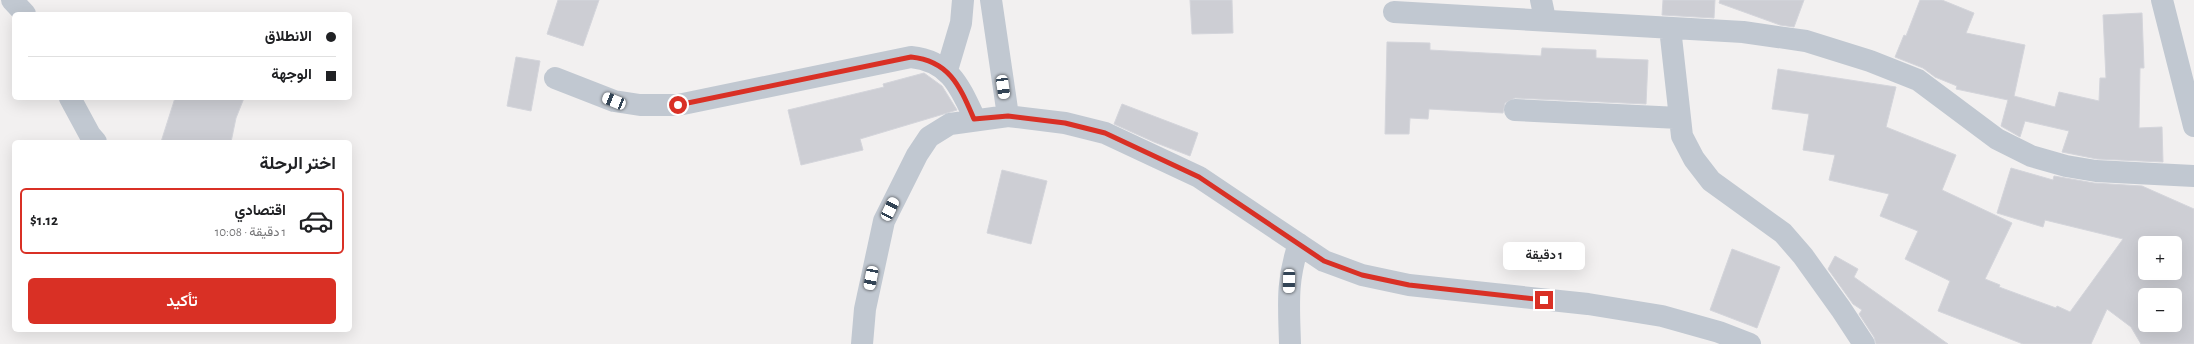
<!DOCTYPE html>
<html lang="ar">
<head>
<meta charset="utf-8">
<style>
  body { margin:0; font-family:"Alegreya Sans",Vazirmatn,sans-serif; background:#f2f2f2; color:#202124; direction:rtl; height:100vh; display:flex; flex-direction:column; font-size:15px; white-space:nowrap }
  * { box-sizing:border-box; margin:0 }
  p { font-size:13px; color:#757577 }
  .icon { flex:none; width:22px; height:22px; fill:none; stroke:currentColor; stroke-width:2; stroke-linecap:round; stroke-linejoin:round }
  .map { position:relative; flex:1; overflow:hidden; direction:ltr }
  .panel { position:absolute; left:12px; top:140px; width:340px; height:192px; display:flex; flex-direction:column; background:#fff; border-radius:6px; box-shadow:0 4px 16px #0002; direction:rtl }
  .panel>* { flex:none }
  .top-card { position:absolute; left:12px; top:12px; width:340px; height:88px; border-radius:6px; box-shadow:0 4px 16px #0002; direction:rtl; display:grid; align-content:center; height:88px; padding:0 16px; background:#fff }
  .controls { position:absolute; left:2138px; top:236px; display:grid; gap:8px }
  .controls a { display:grid; place-items:center; width:44px; height:44px; border-radius:6px; background:#fff; box-shadow:0 4px 16px #0002; font-size:20px }
  .end { position:absolute; width:18px; height:18px; margin:-9px; border:5px solid #d93025; background:#fff; box-shadow:0 0 0 2px #fff }
  .from { border-radius:50% }
  .bubble { position:absolute; height:28px; border-radius:6px; background:#fff; box-shadow:0 4px 16px #0002; font-size:13px; font-weight:600; line-height:28px; text-align:center; direction:rtl }
  .car { position:absolute; width:12px; height:24px; margin:-12px -6px; border-radius:5px; box-shadow:0 0 3px 1px #0007; background:linear-gradient(#fff 24%,#345 0 40%,#fff 0 76%,#345 0 86%,#fff 0) }
  .top-card b { display:flex; align-items:center; gap:14px; height:38px; font-size:15px }
  .top-card b+b { border-top:1px solid #e0e0e0 }
  .top-card i { width:10px; height:10px; background:#202124 }
  ul { padding:0; list-style:none }
  li { display:flex; align-items:center; gap:12px; height:66px; margin:0 8px 6px; padding:0 8px; border:2px solid transparent; border-radius:6px }
  li div { flex:1 }
  li b { display:block; font-size:15px }
  li em { font-style:normal; font-weight:600 }
  li.current { border-color:#d93025 }
  li>.icon { width:36px; height:36px; stroke-width:1.5 }
  h2 { padding:0 16px; font-size:18px; line-height:48px }
  .button { display:flex; gap:8px; margin-top:auto; padding:8px 16px }
  .button a { flex:1; height:46px; border-radius:6px; background:#d93025; color:#fff; font-size:16px; font-weight:600; line-height:46px; text-align:center }
  .map>svg:first-child { display:block }
  .building { fill:#cdced4; stroke:#d4d5db; fill-rule:evenodd }
  .lines { fill:none; stroke-linecap:round; stroke-linejoin:round }
  .minor { stroke:#c1c8d1; stroke-width:22 }
  .route { stroke:#d93025; stroke-width:5 }
</style>
</head>
<body>
<div class="map">
<svg width="2194" height="344" viewBox="0 0 2194 344">
  <rect width="100%" height="100%" fill="#f2f0f0"/>
  <path class="building" d="M558 0H599L583 46 547 34Z
    M1190 0H1232L1233 33 1192 34Z
    M1663 0H1715L1714 18 1662 15Z
    M1720 0H1804L1794 27 1780 25 1719 3Z
    M1920 0H1942L1974 13 1966 33 2025 45 2014 96 2055 107 2059 92 2099 101 2100 78H2106L2103 15 2142 13 2144 68H2140L2139 128 2162 127 2163 162 2097 159 2062 152 2069 131 2025 121 2020 137 2001 126 2008 100 1956 89 1957 86 1935 77 1923 68 1895 57 1904 35 1906 36Z
    M1387 42 1430 43V50L1541 56 1542 48 1596 50V58L1648 60 1646 104 1515 98 1505 103 1503 113 1429 109 1428 119 1410 118 1409 134H1385Z
    M516 57 540 61 531 111 507 106Z
    M1778 69 1896 87 1886 127 1956 155 1942 190 2012 223 1985 279 2000 285 1999 287 2056 308 2057 306 2070 312 2123 239 2045 220 2043 227 1997 213 2011 168 2053 180 2054 176 2094 183 2142 186 2194 209V344H2141L2131 327 2107 309 2091 344H2023L1938 311 1950 281 1905 259 1918 231 1880 216 1889 194 1829 180 1835 155 1803 150 1809 114 1772 109ZM2145 243H2175V273H2145ZM2145 295H2175V325H2145Z
    M924 73 942 86 957 110 860 139 863 150 801 165 788 110 884 87 883 84Z
    M175 98H244L236 118 231 142H161Z
    M1122 104 1198 133 1190 156 1154 142 1114 124Z
    M1002 170 1047 181 1031 244 987 233Z
    M1732 249 1780 267 1757 328 1710 310Z
    M1835 256 1858 269 1854 277 1948 344H1876L1874 337 1859 314 1862 310 1853 304 1828 269Z"/>
  <g class="lines">
    <path class="minor" d="M12 0 25 14
      M991 0 1008 116
      M1541 0 1545 19
      M2162 0 2194 126
      M1394 12 1743 32 1806 41 1870 61 1918 80 1997 139 2031 156 2066 166 2096 171 2194 176
      M1670 28 1682 136 1694 159 1711 181 1783 233 1803 256 1841 309 1864 344
      M947 70 961 23 963 0
      M555 78 614 101 640 105H678L911 57C950 61 960 87 975 119
      M70 98 90 135 96 142
      M1515 110 1679 118
      M862 344 865 309 884 221 917 155 929 137 950 124 1008 116 1065 123 1105 133 1199 177 1324 261 1362 275 1409 285 1588 304 1662 316 1719 332 1750 344
      M1290 344C1289 306 1286 281 1299 244"/>
  </g>
  <g class="lines">
    <path class="route" d="M678 105 911 57C950 61 960 87 974 119L1008 116 1065 123 1105 133 1199 177 1324 261 1362 275 1409 285 1544 300"/>
  </g>
</svg>
<div class="controls">
<a>+</a>
<a>−</a>
</div>
<i class="end from" style="left:678px;top:105px"></i>
<i class="end" style="left:1544px;top:300px"></i>
<div class="bubble" style="left:1503px;top:242px;width:82px">1 دقيقة</div>
<i class="car" style="left:1003px;top:87px;rotate:172deg"></i>
<i class="car" style="left:614px;top:101px;rotate:292deg"></i>
<i class="car" style="left:890px;top:209px;rotate:26deg"></i>
<i class="car" style="left:871px;top:278px;rotate:191deg"></i>
<i class="car" style="left:1289px;top:281px;rotate:181deg"></i>
<div class="top-card">
<b><i class="from"></i>الانطلاق</b>
<b><i></i>الوجهة</b>
</div>
<section class="panel">
<h2>اختر الرحلة</h2>
<ul>
<li class="current"><svg class="icon" aria-label="car" viewBox="0 0 24 24"><path d="M5 17H2v-5l4-1 3-4h7l3 4 3 1v5h-3M9 17h6M6 11h13"/><circle cx="7" cy="17" r="2"/><circle cx="17" cy="17" r="2"/></svg><div><b>اقتصادي</b><p>1 دقيقة · 10:08</p></div><em>$1.12</em></li>
</ul>
<div class="button"><a>تأكيد</a></div>
</section>
</div>
</body>
</html>
